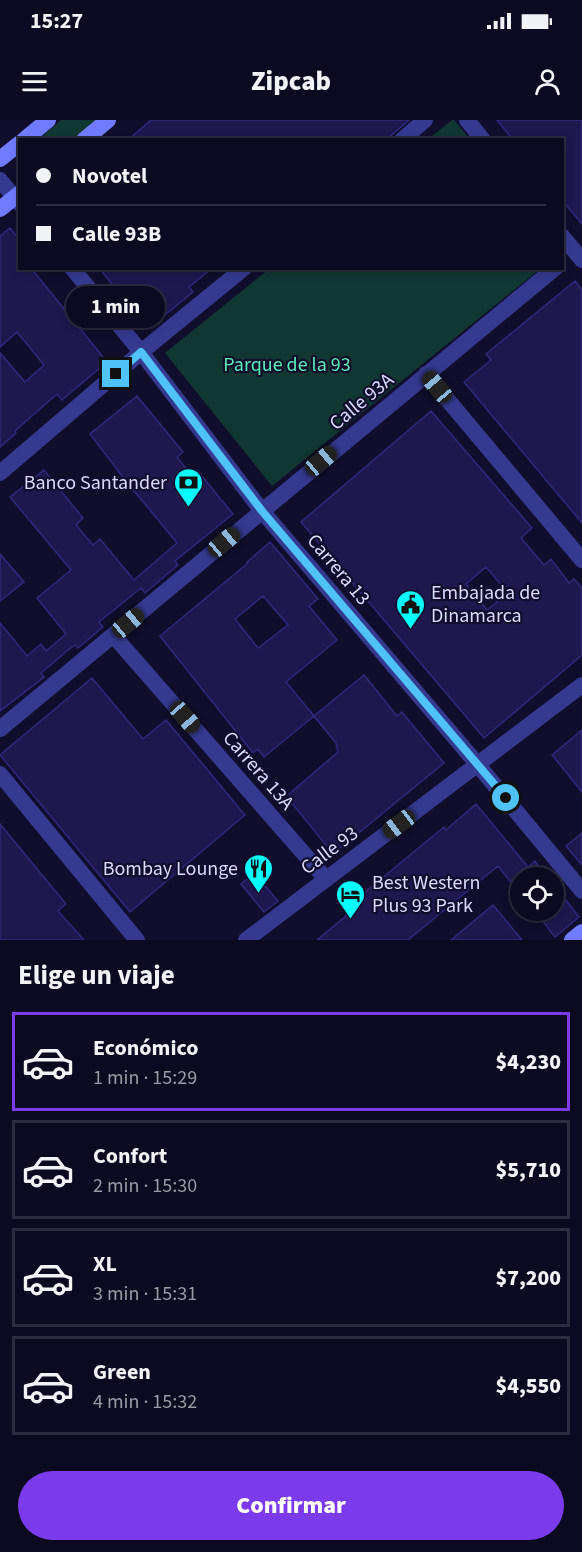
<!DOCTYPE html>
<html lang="es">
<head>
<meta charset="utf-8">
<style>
  body { margin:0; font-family:"Source Sans 3",sans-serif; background:#15132a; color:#f1f3f6; height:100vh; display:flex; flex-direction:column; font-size:22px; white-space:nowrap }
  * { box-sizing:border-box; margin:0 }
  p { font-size:20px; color:#9a9aa5 }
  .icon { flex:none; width:33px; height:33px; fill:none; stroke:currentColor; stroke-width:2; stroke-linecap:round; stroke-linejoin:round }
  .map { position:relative; height:820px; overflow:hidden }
  .side { display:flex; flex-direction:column; background:#0c0a21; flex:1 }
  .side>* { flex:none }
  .hud { position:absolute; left:18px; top:18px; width:546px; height:132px; border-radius:0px; box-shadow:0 3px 9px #0003,0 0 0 2px #2c2b3f; display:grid; align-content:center; height:132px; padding:0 18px; background:#0c0a21 }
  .tools { position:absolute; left:510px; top:747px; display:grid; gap:12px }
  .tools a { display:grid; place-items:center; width:54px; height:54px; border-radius:50%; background:#0c0a21; box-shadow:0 3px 9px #0003,0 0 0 2px #2c2b3f; font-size:30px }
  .end { position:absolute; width:27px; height:27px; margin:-14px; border:8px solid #4fc3f7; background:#111; box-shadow:0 0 0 3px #111 }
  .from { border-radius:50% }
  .bubble { position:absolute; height:42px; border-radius:21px; background:#0c0a21; box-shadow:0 3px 9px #0003,0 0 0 2px #2c2b3f; font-size:20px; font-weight:800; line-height:42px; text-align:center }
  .car { position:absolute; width:18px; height:36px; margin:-18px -9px; border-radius:8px; box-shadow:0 0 4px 2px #0007; background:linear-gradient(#222 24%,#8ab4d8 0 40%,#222 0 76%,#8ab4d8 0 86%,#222 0) }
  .hud b { display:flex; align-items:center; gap:21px; height:57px; font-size:22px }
  .hud b+b { border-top:2px solid #2c2b3f }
  .hud i { width:15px; height:15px; background:#f1f3f6 }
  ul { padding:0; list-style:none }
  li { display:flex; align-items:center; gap:18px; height:99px; margin:0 12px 9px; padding:0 6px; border:3px solid #2c2b3f; border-radius:0px }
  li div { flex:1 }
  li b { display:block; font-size:22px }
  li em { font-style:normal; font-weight:800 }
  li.on { border-color:#7c3aed }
  li>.icon { width:54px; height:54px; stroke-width:1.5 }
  h2 { padding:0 18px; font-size:27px; line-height:72px }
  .button { display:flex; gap:12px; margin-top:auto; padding:12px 18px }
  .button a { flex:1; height:69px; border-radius:36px; background:#7c3aed; color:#fff; font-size:24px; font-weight:800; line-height:69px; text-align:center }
  .status { display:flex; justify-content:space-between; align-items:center; height:42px; padding:0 30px; background:#0c0a21; direction:ltr }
  .status svg { height:16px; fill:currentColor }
  header { display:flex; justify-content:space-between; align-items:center; height:78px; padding:0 18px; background:#0c0a21; font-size:27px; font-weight:800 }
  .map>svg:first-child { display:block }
  .green { fill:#113732 }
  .building { fill:#1e184f; stroke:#30287e; stroke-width:1.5; fill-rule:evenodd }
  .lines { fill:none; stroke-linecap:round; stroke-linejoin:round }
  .minor { stroke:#353a90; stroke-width:16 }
  .secondary { stroke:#707bff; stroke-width:16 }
  .route { stroke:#4fc3f7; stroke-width:8 }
  .labels { text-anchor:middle; stroke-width:4.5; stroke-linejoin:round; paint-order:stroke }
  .park-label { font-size:20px; fill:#58ecb8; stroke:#100e2c }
  .street-label { font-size:20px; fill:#dad9ff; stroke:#100e2c }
  .poi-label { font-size:20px; fill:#dad9ff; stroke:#100e2c; text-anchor:end }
</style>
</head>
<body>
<div class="status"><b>15:27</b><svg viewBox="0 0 49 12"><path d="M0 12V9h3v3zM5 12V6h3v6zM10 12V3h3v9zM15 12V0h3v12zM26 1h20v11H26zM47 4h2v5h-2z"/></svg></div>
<header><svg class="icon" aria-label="menu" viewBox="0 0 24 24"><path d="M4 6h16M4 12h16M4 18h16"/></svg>Zipcab<svg class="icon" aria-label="person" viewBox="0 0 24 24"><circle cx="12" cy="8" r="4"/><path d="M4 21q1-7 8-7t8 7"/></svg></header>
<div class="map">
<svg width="582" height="820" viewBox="0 0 582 820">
  <rect width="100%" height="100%" fill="#100e2c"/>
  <path class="green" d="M61 0H98L74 19 38 20Z
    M452 0H454L470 19H428Z
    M269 149V148L540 149 272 366 165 233Z"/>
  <path class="building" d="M151 0H409L386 20H128Z
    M497 0H582V104L562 80V20H513Z
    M10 108 20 120V148H31L107 242 62 280 57 274 15 311 16 313 0 327V233L25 262 44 245 17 212 0 227V116Z
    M99 148H212L189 167 193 172 148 209Z
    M575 161 582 170V403L464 262 491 240 486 234Z
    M137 276 183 332 177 337 191 355 197 350 233 394 175 441 178 445 145 473 141 468 99 502 103 507 78 528 75 525 67 531 41 553 44 557 0 591V503L27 536 41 524 46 531 66 514 37 478 71 450 10 377 44 350 83 398 76 405 93 425 100 419 134 460 177 423 135 372H134L90 314Z
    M431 291 532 408 521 418 544 445 551 439 569 463 574 459 582 468V535L484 618 301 402ZM486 447 508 473 487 490 466 464Z
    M270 422 318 479 309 486 337 520 286 562 314 596 264 637 258 629 253 633 160 516 248 443 247 442ZM263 476 288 505 258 528 235 499Z
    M0 434 24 462 0 481Z
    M364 555 397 596 402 592 444 643 333 734 291 682 294 680 289 674 338 632 336 623 314 596Z
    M92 558 143 619 166 600 245 695 130 792 0 635Z
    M582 610V672L552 635Z
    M476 684 528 747 535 741 547 758H520V774L498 746 408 820H317L363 782 359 777 444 707 446 710Z
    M0 704 66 784 58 791 84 820H0Z
    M582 713V745L566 726Z
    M254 753 278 781 264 792 241 764Z
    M554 765 579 797 555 817 534 790H554Z
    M493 785 522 820H451Z"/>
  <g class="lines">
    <path class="minor" d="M467 0 483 20
      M402 20 425 0
      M0 60 20 84
      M562 116 582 140
      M72 148 141 232 262 391 473 639 582 771
      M426 254 582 440
      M0 353 146 228 244 148
      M113 515 326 759
      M0 609 555 148
      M0 654 137 820
      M246 820 582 565"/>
    <path class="secondary" d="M24 20 48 0
      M84 20 108 0
      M0 39 20 23
      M0 89 20 73
      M572 820 582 812"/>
  </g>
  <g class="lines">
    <path class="route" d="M116 254 141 232 262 391 506 678"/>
  </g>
  <defs>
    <symbol id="bank-pin" viewBox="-11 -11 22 30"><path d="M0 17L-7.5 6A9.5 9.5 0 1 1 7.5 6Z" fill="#05ffff" stroke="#100e2c"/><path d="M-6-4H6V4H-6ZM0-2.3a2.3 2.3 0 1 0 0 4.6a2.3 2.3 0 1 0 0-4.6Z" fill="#111"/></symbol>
    <symbol id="civic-pin" viewBox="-11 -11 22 30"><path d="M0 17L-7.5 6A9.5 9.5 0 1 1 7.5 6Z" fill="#05ffff" stroke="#100e2c"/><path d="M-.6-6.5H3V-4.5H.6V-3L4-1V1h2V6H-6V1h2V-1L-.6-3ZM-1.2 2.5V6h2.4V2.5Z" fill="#111"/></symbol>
    <symbol id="restaurant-pin" viewBox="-11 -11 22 30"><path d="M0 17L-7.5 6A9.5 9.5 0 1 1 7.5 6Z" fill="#05ffff" stroke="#100e2c"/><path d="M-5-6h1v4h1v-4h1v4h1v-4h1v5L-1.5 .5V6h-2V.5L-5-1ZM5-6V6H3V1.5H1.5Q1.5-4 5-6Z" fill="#111"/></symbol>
    <symbol id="hotel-pin" viewBox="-11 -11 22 30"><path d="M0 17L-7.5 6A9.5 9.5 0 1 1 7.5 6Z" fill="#05ffff" stroke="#100e2c"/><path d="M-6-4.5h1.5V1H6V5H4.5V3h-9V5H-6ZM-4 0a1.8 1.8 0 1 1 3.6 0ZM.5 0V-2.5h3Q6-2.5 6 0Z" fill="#111"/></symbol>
  </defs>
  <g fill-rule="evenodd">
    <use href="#bank-pin" x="172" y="346" width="33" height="45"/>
    <use href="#civic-pin" x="394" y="468" width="33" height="45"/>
    <use href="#restaurant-pin" x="242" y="732" width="33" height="45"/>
    <use href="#hotel-pin" x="334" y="758" width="33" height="45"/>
  </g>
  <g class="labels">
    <g class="park-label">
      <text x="287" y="251">Parque de la 93</text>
    </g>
    <g class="street-label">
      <text transform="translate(361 281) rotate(-40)" y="7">Calle 93A</text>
      <text transform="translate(339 449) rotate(50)" y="7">Carrera 13</text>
      <text transform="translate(259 650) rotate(49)" y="7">Carrera 13A</text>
      <text transform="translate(329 730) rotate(-37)" y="7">Calle 93</text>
    </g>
    <g class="poi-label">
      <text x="167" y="369">Banco Santander</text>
      <text x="431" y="479" text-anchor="start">Embajada de<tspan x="431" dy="23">Dinamarca</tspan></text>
      <text x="238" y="755">Bombay Lounge</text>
      <text x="372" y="769" text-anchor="start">Best Western<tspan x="372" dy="23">Plus 93 Park</tspan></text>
    </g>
  </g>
</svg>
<div class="tools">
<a><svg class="icon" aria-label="locate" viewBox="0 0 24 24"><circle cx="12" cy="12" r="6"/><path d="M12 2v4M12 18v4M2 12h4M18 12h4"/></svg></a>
</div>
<i class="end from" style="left:506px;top:678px"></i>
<i class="end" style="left:116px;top:254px"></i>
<div class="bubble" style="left:66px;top:166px;width:99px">1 min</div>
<i class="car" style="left:437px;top:267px;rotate:320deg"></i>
<i class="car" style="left:321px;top:341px;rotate:50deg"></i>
<i class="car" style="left:224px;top:422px;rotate:50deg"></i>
<i class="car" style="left:128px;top:503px;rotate:50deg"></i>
<i class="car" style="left:185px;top:597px;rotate:139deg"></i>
<i class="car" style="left:399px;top:704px;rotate:233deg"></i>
<div class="hud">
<b><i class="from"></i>Novotel</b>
<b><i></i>Calle 93B</b>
</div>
</div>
<section class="side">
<h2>Elige un viaje</h2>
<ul>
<li class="on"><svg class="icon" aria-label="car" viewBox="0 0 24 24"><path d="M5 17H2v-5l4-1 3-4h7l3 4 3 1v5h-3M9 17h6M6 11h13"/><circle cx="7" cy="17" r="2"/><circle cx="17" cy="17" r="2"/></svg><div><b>Económico</b><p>1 min · 15:29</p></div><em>$4,230</em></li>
<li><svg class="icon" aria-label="car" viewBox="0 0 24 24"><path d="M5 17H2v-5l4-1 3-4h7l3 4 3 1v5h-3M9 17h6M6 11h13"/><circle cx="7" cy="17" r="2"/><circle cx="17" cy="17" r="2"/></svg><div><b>Confort</b><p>2 min · 15:30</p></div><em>$5,710</em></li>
<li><svg class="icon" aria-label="car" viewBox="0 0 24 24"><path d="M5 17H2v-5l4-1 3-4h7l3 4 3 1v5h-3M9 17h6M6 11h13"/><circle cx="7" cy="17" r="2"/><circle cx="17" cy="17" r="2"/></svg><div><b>XL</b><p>3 min · 15:31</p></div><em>$7,200</em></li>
<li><svg class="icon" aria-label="car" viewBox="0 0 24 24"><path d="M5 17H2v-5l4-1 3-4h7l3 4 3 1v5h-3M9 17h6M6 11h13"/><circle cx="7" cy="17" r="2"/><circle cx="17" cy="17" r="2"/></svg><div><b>Green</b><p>4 min · 15:32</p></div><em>$4,550</em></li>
</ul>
<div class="button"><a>Confirmar</a></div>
</section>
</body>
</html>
